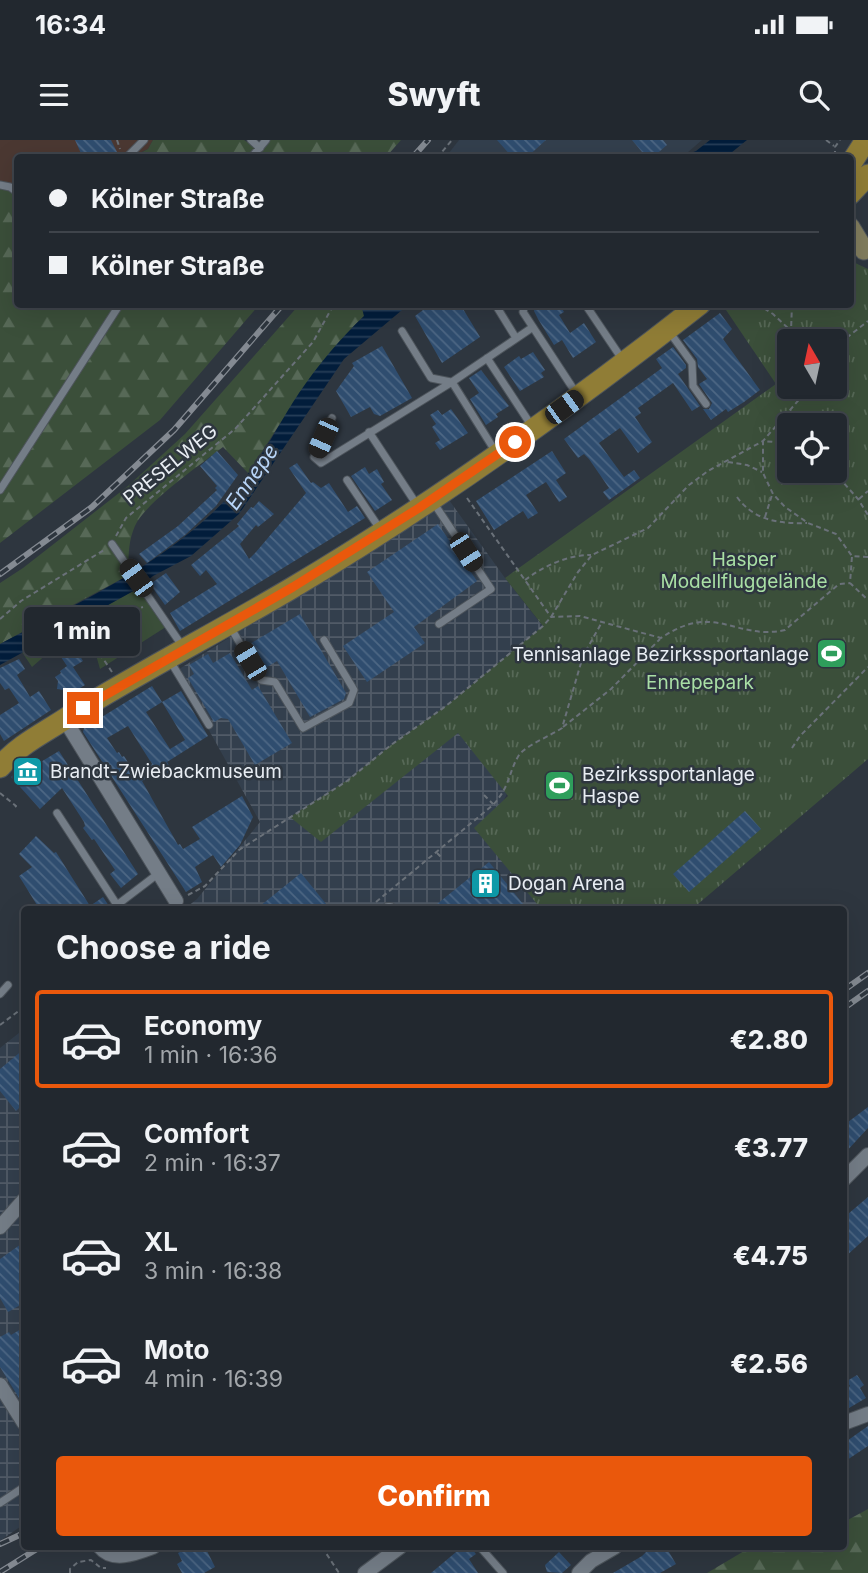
<!DOCTYPE html>
<html lang="en">
<head>
<meta charset="utf-8">
<style>
  body { margin:0; font-family:Inter,sans-serif; background:#2a3037; color:#f1f3f6; height:100vh; display:flex; flex-direction:column; font-size:26px; white-space:nowrap }
  * { box-sizing:border-box; margin:0 }
  p { font-size:23px; color:#a2a6aa }
  .icon { flex:none; width:38px; height:38px; fill:none; stroke:currentColor; stroke-width:2; stroke-linecap:round; stroke-linejoin:round }
  .map { position:relative; flex:1; overflow:hidden }
  .drawer { position:absolute; left:21px; top:766px; width:826px; height:644px; display:flex; flex-direction:column; background:#22282f; border-radius:7px; box-shadow:0 7px 28px #0002,0 0 0 2px #3f444b }
  .drawer>* { flex:none }
  .guide { position:absolute; left:14px; top:14px; width:840px; height:154px; border-radius:7px; box-shadow:0 7px 28px #0002,0 0 0 2px #3f444b; display:grid; align-content:center; height:154px; padding:0 35px; background:#22282f }
  .needle { width:46px; rotate:351deg }
  .fabs { position:absolute; left:777px; top:189px; display:grid; gap:14px }
  .fabs a { display:grid; place-items:center; width:70px; height:70px; border-radius:7px; background:#22282f; box-shadow:0 7px 28px #0002,0 0 0 2px #3f444b; font-size:35px }
  .end { position:absolute; width:32px; height:32px; margin:-16px; border:9px solid #ea580c; background:#fff; box-shadow:0 0 0 4px #fff }
  .from { border-radius:50% }
  .bubble { position:absolute; height:49px; border-radius:7px; background:#22282f; box-shadow:0 7px 28px #0002,0 0 0 2px #3f444b; font-size:23px; font-weight:800; line-height:49px; text-align:center }
  .car { position:absolute; width:21px; height:42px; margin:-21px -10px; border-radius:9px; box-shadow:0 0 5px 2px #0007; background:linear-gradient(#222 24%,#8ab4d8 0 40%,#222 0 76%,#8ab4d8 0 86%,#222 0) }
  .guide b { display:flex; align-items:center; gap:24px; height:66px; font-size:26px }
  .guide b+b { border-top:2px solid #3f444b }
  .guide i { width:18px; height:18px; background:#f1f3f6 }
  ul { padding:0; list-style:none }
  li { display:flex; align-items:center; gap:21px; height:98px; margin:0 14px 10px; padding:0 21px; border:4px solid transparent; border-radius:7px }
  li div { flex:1 }
  li b { display:block; font-size:26px }
  li em { font-style:normal; font-weight:800 }
  li.on { border-color:#ea580c }
  li>.icon { width:63px; height:63px; stroke-width:1.5 }
  h2 { padding:0 35px; font-size:32px; line-height:84px }
  .primary-button { display:flex; gap:14px; margin-top:auto; padding:14px 35px }
  .primary-button a { flex:1; height:80px; border-radius:7px; background:#ea580c; color:#fff; font-size:28px; font-weight:800; line-height:80px; text-align:center }
  .status { display:flex; justify-content:space-between; align-items:center; height:49px; padding:0 35px; background:#22282f; direction:ltr }
  .status svg { height:19px; fill:currentColor }
  header { display:flex; justify-content:space-between; align-items:center; height:91px; padding:0 35px; background:#22282f; font-size:32px; font-weight:800 }
  .map>svg:first-child { display:block }
  .industrial { fill:url(#industrial-grid) }
  .built { fill:#333f4d }
  .medical { fill:#4b3832 }
  .green { fill:#3b4f3a }
  .forest { fill:url(#forest-firs) }
  .park { fill:url(#park-tufts); fill-rule:evenodd }
  .water { fill:url(#water-rules) }
  .building { fill:url(#building-back-hatch); fill-rule:evenodd }
  .lines { fill:none; stroke-linecap:round; stroke-linejoin:round }
  .service-casing { stroke:#4d545b; stroke-width:9 }
  .minor-casing { stroke:#4d545b; stroke-width:16 }
  .secondary-casing { stroke:#4d545b; stroke-width:21 }
  .primary-casing { stroke:#4d545b; stroke-width:23 }
  .path { stroke:#6a7179; stroke-width:2; stroke-dasharray:5 3.5; stroke-linecap:butt }
  .service { stroke:#747d87; stroke-width:7 }
  .minor { stroke:#747d87; stroke-width:14 }
  .secondary { stroke:#827d5e; stroke-width:19 }
  .primary { stroke:#907d36; stroke-width:21 }
  .rail-casing { stroke:#848a92; stroke-width:6 }
  .rail { stroke:#2e363f; stroke-width:3.5; stroke-dasharray:10; stroke-linecap:butt }
  .route { stroke:#ea580c; stroke-width:9 }
  .labels { text-anchor:middle; stroke-width:5; stroke-linejoin:round; paint-order:stroke }
  .street-label { font-size:19px; fill:#e8edf3; stroke:#2e363f }
  .park-label { font-size:19px; fill:#a9dfa5; stroke:#2e363f }
  .poi-label { font-size:19px; fill:#e8edf3; stroke:#2e363f; text-anchor:start }
  .water-label { font-size:21px; font-style:italic; fill:#b8d5f8; stroke:#2e363f }
</style>
</head>
<body>
<div class="status"><b>16:34</b><svg viewBox="0 0 49 12"><path d="M0 12V9h3v3zM5 12V6h3v6zM10 12V3h3v9zM15 12V0h3v12zM26 1h20v11H26zM47 4h2v5h-2z"/></svg></div>
<header><svg class="icon" aria-label="menu" viewBox="0 0 24 24"><path d="M4 6h16M4 12h16M4 18h16"/></svg>Swyft<svg class="icon" aria-label="search" viewBox="0 0 24 24"><circle cx="10" cy="10" r="6"/><path d="M15 15l6 6"/></svg></header>
<div class="map">
<svg width="868" height="1433" viewBox="0 0 868 1433">
  <defs>
    <pattern id="industrial-grid" width="8" height="8" patternUnits="userSpaceOnUse" patternTransform="scale(1.75)"><rect width="8" height="8" fill="#333f4d"/><path d="M0 4h8M4 0v8" fill="none" stroke="#515b67"/></pattern>
    <pattern id="forest-firs" width="22" height="20" patternUnits="userSpaceOnUse" patternTransform="scale(1.75)"><rect width="22" height="20" fill="#3b4f3a"/><path d="M5 1l3.5 6h-7zM16 11l3.5 6h-7z" fill="#576957"/></pattern>
    <pattern id="park-tufts" width="24" height="20" patternUnits="userSpaceOnUse" patternTransform="scale(1.75)"><rect width="24" height="20" fill="#3b4f3a"/><path d="M3 7l-1-3M5 7V3M7 7l1-3M15 17l-1-3M17 17v-4M19 17l1-3" fill="none" stroke="#576957"/></pattern>
    <pattern id="water-rules" width="6" height="5" patternUnits="userSpaceOnUse" patternTransform="scale(1.75)"><rect width="6" height="5" fill="#021d3b"/><path d="M0 2.5h6" fill="none" stroke="#273e58"/></pattern>
    <pattern id="building-back-hatch" width="6" height="6" patternUnits="userSpaceOnUse" patternTransform="scale(1.75)"><rect width="6" height="6" fill="#2f4d6f"/><path d="M-1 5l2 2M0 0l6 6M5-1l2 2" fill="none" stroke="#4d6784"/></pattern>
  </defs>
  <rect width="100%" height="100%" fill="#2e363f"/>
  <path class="industrial" d="M449 360 505 438 552 498 512 643 486 698 552 770H183L197 759 260 682 176 531Z
    M24 889V1384L0 1401V908Z"/>
  <path class="built" d="M459 0H702L687 13 671 17 445 18Z"/>
  <path class="medical" d="M0 0H153L148 9 131 17 18 18 17 57 8 49 0 48Z"/>
  <path class="green" d="M137 449 144 450 169 485 100 529 92 501 85 487 64 499 32 527 22 512Z"/>
  <path class="forest" d="M153 0H244L258 9 250 17 131 18 148 9Z
    M267 0H401L386 17 252 18Z
    M0 48 8 49 17 57 18 164 119 165 0 349Z
    M121 165H259L160 280 0 403V353Z
    M299 165H365L362 168 364 176C317 221 284 279 248 333L223 307C199 326 153 357 137 382 128 398 128 418 129 435L0 504V443L23 428 128 346 185 294Z
    M868 1369V1433H707L751 1407H844V1382Z"/>
  <path class="park" d="M851 121 868 129V619L691 770H542L474 688 508 656 458 593 321 702 290 677 346 641 391 605 446 566 543 486 505 438 776 244 724 167 728 164H850ZM789 201H835V247H789ZM789 285H835V331H789Z"/>
  <path class="water" d="M710 0H747L726 17H680L696 11Z
    M365 165 373 167 376 165H408L344 219 239 374 191 416 153 436 137 449 0 525V504C89 457 184 416 248 334 267 309 281 280 299 253 318 225 339 200 364 176L362 168Z"/>
  <path class="building" d="M75 0H111L120 18H83Z
    M497 0H546L526 18H513Z
    M632 0H663L667 5 652 18H647Z
    M431 164H460L480 197 442 223 415 176Z
    M536 164H559L564 172 559 175 570 193 584 183 596 202 573 218 562 200 554 205 538 179 534 171Z
    M720 173 732 189 723 199 760 250 744 262 728 272 726 269 711 280 703 269H709L712 263 699 244 707 239 698 227 697 219 683 200Z
    M382 206 412 258 380 276 374 274 370 267 351 277 336 251 354 226 352 223Z
    M673 207 686 225V228L678 234 700 266 692 271 673 243 638 268 641 273 635 277 652 302 638 313 620 288 599 303 624 337 634 330 640 338 609 360 603 352 609 348 589 319 584 314 578 318 564 299 662 228 656 219Z
    M533 212 545 230 541 233 544 237 520 251 504 227 519 216 521 219Z
    M481 230 509 266 496 274 498 277 486 285 470 259 479 253 469 238Z
    M451 269 468 293 440 310 435 303 440 300 432 287 436 284 430 275 438 270 442 275Z
    M217 311 238 335 216 366 185 395 147 423 139 414 178 386 217 350 215 348 217 346 200 326Z
    M552 311 566 333 556 340 567 357 559 362 546 342 526 355 538 373 528 379 523 371 494 390 476 361Z
    M297 323 311 343 313 342 321 348 329 343 348 372 357 366 365 378 180 491 170 473 217 444 206 430 200 436 191 425 239 386 237 384 251 367 253 368 259 361 274 374 258 387 256 385 240 404 249 419 256 412 306 353 289 328Z
    M365 327 369 334 377 329 384 342 381 344 392 360 375 371 351 336Z
    M438 384 477 441 414 487 425 503 367 542 343 506 394 472 367 432Z
    M166 433 180 452 165 465 150 444Z
    M300 474 346 553 344 559 310 577 277 521 262 530 248 505Z
    M82 491 88 500 75 508 83 521 73 527 85 545 67 556 64 550 57 549 58 541 55 537 61 533 60 531 67 526 61 517 74 509 67 498Z
    M230 513 252 550 258 546 292 603 255 625 228 579 221 578 214 582 188 538 194 534 189 525 208 514 213 523Z
    M19 519 25 529 17 535 30 557 39 551 51 570 4 601 0 594V575L19 563 9 548 5 550 0 543V528Z
    M152 546 162 562 181 551 208 596 167 622 172 630 161 636 158 631 142 641 178 705 180 704 183 709 200 699 192 687 242 656 253 677 240 705 221 727 213 715 195 727 202 742 186 752 83 592 84 588ZM162 562 185 600 170 609 146 572ZM128 586 152 624 136 635 124 616 122 617 119 612 117 613 107 598Z
    M59 611 138 734 121 748 110 734 115 730 94 699 92 700 83 688 85 686 84 682 62 648 40 669 11 637 26 623 30 622 34 626Z
    M745 671 761 689 689 752 673 734Z
    M36 696 54 713 56 712 90 766 103 757 109 766 102 770H40L19 736 32 727 19 714Z
    M489 722 528 770H442L437 764Z
    M301 733 331 770H255Z
    M24 909V963L16 971 0 951V929Z
    M868 967V988L844 1014V985Z
    M868 1057V1096L844 1118V1069L848 1074Z
    M24 1102V1163L8 1172 0 1158V1119Z
    M21 1189 24 1195V1266L0 1227V1197L9 1192 11 1195Z
    M857 1235 864 1245 860 1248 866 1258 844 1271V1251L850 1246 847 1241Z
    M868 1286V1306L844 1322V1303Z
    M190 1407H205L215 1427 204 1433H182L177 1424 182 1421 178 1413Z
    M462 1407H470L476 1414 469 1419 478 1433H431Z
    M655 1407H666L676 1424 660 1433H613L642 1416 649 1409Z
    M559 1412 571 1425 562 1433 547 1432 545 1425Z"/>
  <g class="lines">
    <defs>
      <path id="service" d="M251 0 260 8
        M126 18 144 0
        M251 18 266 0
        M0 45 10 47 18 53
        M495 164 516 198
        M525 164 523 172 578 256
        M585 164 622 219
        M668 190 692 223 693 246 706 264
        M402 191 431 238 451 242
        M487 218 533 288
        M332 278 314 317 321 323 452 242
        M369 292 417 365
        M497 314 452 242 533 187
        M347 340 380 389
        M0 350 120 164
        M433 362 491 449 439 484
        M112 404 183 507
        M231 488 261 540 275 542 303 588 349 563 354 550 324 500
        M169 519 209 585
        M57 673 117 765 159 733
        M0 854 8 845
        M0 1363 24 1347
        M480 1407 503 1433"/>
      <path id="minor" d="M65 580 176 761
        M388 770H390
        M844 1039 868 1015
        M0 1087 24 1060
        M0 1245 24 1283
        M844 1283 868 1274
        M100 1407C113 1423 137 1413 153 1407
        M365 1433 400 1407
        M579 1433 591 1421 615 1407"/>
      <path id="secondary" d="M850 87 864 110"/>
      <path id="primary" d="M850 25 866 0
        M850 54 868 35
        M0 627C18 605 44 593 68 577 141 531 218 492 292 448 435 363 570 266 700 164"/>
    </defs>
    <use href="#service" class="service-casing"/>
    <use href="#minor" class="minor-casing"/>
    <use href="#secondary" class="secondary-casing"/>
    <use href="#primary" class="primary-casing"/>
    <path class="path" d="M117 0 120 9
      M826 0 834 6
      M835 16V7L840 0
      M437 18 452 0
      M757 164 773 174 791 191
      M792 164 791 191 794 201
      M835 210 840 203 868 181
      M789 299 774 302 763 301V333L773 354 785 367 808 383 836 394 852 416
      M728 322 747 325 762 332
      M833 331 858 359 868 375
      M737 357C754 381 781 384 807 383
      M467 358 551 477 580 476 661 498C716 461 735 501 785 490L839 444 850 443
      M859 359 868 351
      M765 377 772 355
      M116 396 126 378 235 289 313 202 334 164
      M868 417 852 416 850 443 868 460
      M525 440C544 426 567 415 591 415
      M0 479 21 461 104 410
      M112 532 100 514 97 496 131 478 137 469 143 467
      M563 587 611 549 660 499
      M792 608 800 596 868 527
      M0 653 16 666 13 669
      M484 655 493 664
      M437 713 443 719
      M188 755 205 746 239 710 347 641 391 605 446 566 543 486 551 477 578 432 592 415 648 388 689 345 708 331 763 301 810 247
      M376 762 493 665C511 645 508 633 519 615 525 606 552 595 562 588L583 516 602 482
      M0 885 24 867
      M322 1407 339 1433
      M70 1433V1429L78 1422 91 1420 101 1428H106"/>
    <use href="#service" class="service"/>
    <use href="#minor" class="minor"/>
    <use href="#secondary" class="secondary"/>
    <use href="#primary" class="primary"/>
    <defs>
      <path id="rail" d="M412 18 428 0
        M0 434 92 367 174 290 283 164
        M844 850 868 833
        M844 868 868 851
        M0 1404 24 1393
        M0 1432 40 1407"/>
    </defs>
    <use href="#rail" class="rail-casing"/>
    <use href="#rail" class="rail"/>
  </g>
  <g class="lines">
    <path class="route" d="M83 568 293 447 419 368 515 302"/>
  </g>
  <defs>
    <symbol id="stadium-square" viewBox="-11 -11 22 22"><rect x="-9" y="-9" width="18" height="18" rx="4" fill="#2e9e5b" stroke="#2e363f"/><path d="M0-5a6.5 5 0 1 0 0 10a6.5 5 0 1 0 0-10ZM-3.5-1.8h7v3.6h-7Z" fill="#fff"/></symbol>
    <symbol id="museum-square" viewBox="-11 -11 22 22"><rect x="-9" y="-9" width="18" height="18" rx="4" fill="#0f9aa8" stroke="#2e363f"/><path d="M0-6L6-3V-2H-6V-3ZM-5-1h2V3h-2ZM-1-1h2V3h-2ZM3-1h2V3H3ZM-6 4H6V6H-6Z" fill="#fff"/></symbol>
    <symbol id="building-square" viewBox="-11 -11 22 22"><rect x="-9" y="-9" width="18" height="18" rx="4" fill="#0f9aa8" stroke="#2e363f"/><path d="M-4-6H4V6H1V3H-1V6H-4ZM-2.5-4.3h1.7v1.8h-1.7ZM.8-4.3h1.7v1.8H.8ZM-2.5-1h1.7V.8h-1.7ZM.8-1h1.7V.8H.8Z" fill="#fff"/></symbol>
  </defs>
  <g fill-rule="evenodd">
    <use href="#stadium-square" x="814" y="496" width="35" height="35"/>
    <use href="#museum-square" x="10" y="614" width="35" height="35"/>
    <use href="#stadium-square" x="542" y="628" width="35" height="35"/>
    <use href="#building-square" x="468" y="726" width="35" height="35"/>
  </g>
  <g class="labels">
    <g class="street-label">
      <text transform="translate(170 324) rotate(-39)" y="7">PRESELWEG</text>
    </g>
    <g class="park-label">
      <text x="744" y="426">Hasper<tspan x="744" dy="22">Modellfluggelände</tspan></text>
      <text x="700" y="549">Ennepepark</text>
    </g>
    <g class="poi-label">
      <text x="809" y="521" text-anchor="end">Tennisanlage Bezirkssportanlage</text>
      <text x="50" y="638">Brandt-Zwiebackmuseum</text>
      <text x="582" y="641">Bezirkssportanlage<tspan x="582" dy="22">Haspe</tspan></text>
      <text x="508" y="750">Dogan Arena</text>
    </g>
    <g class="water-label">
      <text transform="translate(252 337) rotate(-55)" y="7">Ennepe</text>
    </g>
  </g>
</svg>
<div class="fabs">
<a><svg class="needle" viewBox="-14 -14 28 28"><path d="M0-13l5 13h-10z" fill="#e53935"/><path d="M0 13l5-13h-10z" fill="#a2a6aa"/></svg></a>
<a><svg class="icon" aria-label="locate" viewBox="0 0 24 24"><circle cx="12" cy="12" r="6"/><path d="M12 2v4M12 18v4M2 12h4M18 12h4"/></svg></a>
</div>
<i class="end from" style="left:515px;top:302px"></i>
<i class="end" style="left:83px;top:568px"></i>
<div class="bubble" style="left:24px;top:467px;width:116px">1 min</div>
<i class="car" style="left:564px;top:267px;rotate:54deg"></i>
<i class="car" style="left:323px;top:298px;rotate:204deg"></i>
<i class="car" style="left:466px;top:412px;rotate:147deg"></i>
<i class="car" style="left:136px;top:438px;rotate:324deg"></i>
<i class="car" style="left:250px;top:521px;rotate:329deg"></i>
<div class="guide">
<b><i class="from"></i>Kölner Straße</b>
<b><i></i>Kölner Straße</b>
</div>
<section class="drawer">
<h2>Choose a ride</h2>
<ul>
<li class="on"><svg class="icon" aria-label="car" viewBox="0 0 24 24"><path d="M5 17H2v-5l4-1 3-4h7l3 4 3 1v5h-3M9 17h6M6 11h13"/><circle cx="7" cy="17" r="2"/><circle cx="17" cy="17" r="2"/></svg><div><b>Economy</b><p>1 min · 16:36</p></div><em>€2.80</em></li>
<li><svg class="icon" aria-label="car" viewBox="0 0 24 24"><path d="M5 17H2v-5l4-1 3-4h7l3 4 3 1v5h-3M9 17h6M6 11h13"/><circle cx="7" cy="17" r="2"/><circle cx="17" cy="17" r="2"/></svg><div><b>Comfort</b><p>2 min · 16:37</p></div><em>€3.77</em></li>
<li><svg class="icon" aria-label="car" viewBox="0 0 24 24"><path d="M5 17H2v-5l4-1 3-4h7l3 4 3 1v5h-3M9 17h6M6 11h13"/><circle cx="7" cy="17" r="2"/><circle cx="17" cy="17" r="2"/></svg><div><b>XL</b><p>3 min · 16:38</p></div><em>€4.75</em></li>
<li><svg class="icon" aria-label="car" viewBox="0 0 24 24"><path d="M5 17H2v-5l4-1 3-4h7l3 4 3 1v5h-3M9 17h6M6 11h13"/><circle cx="7" cy="17" r="2"/><circle cx="17" cy="17" r="2"/></svg><div><b>Moto</b><p>4 min · 16:39</p></div><em>€2.56</em></li>
</ul>
<div class="primary-button"><a>Confirm</a></div>
</section>
</div>
</body>
</html>
